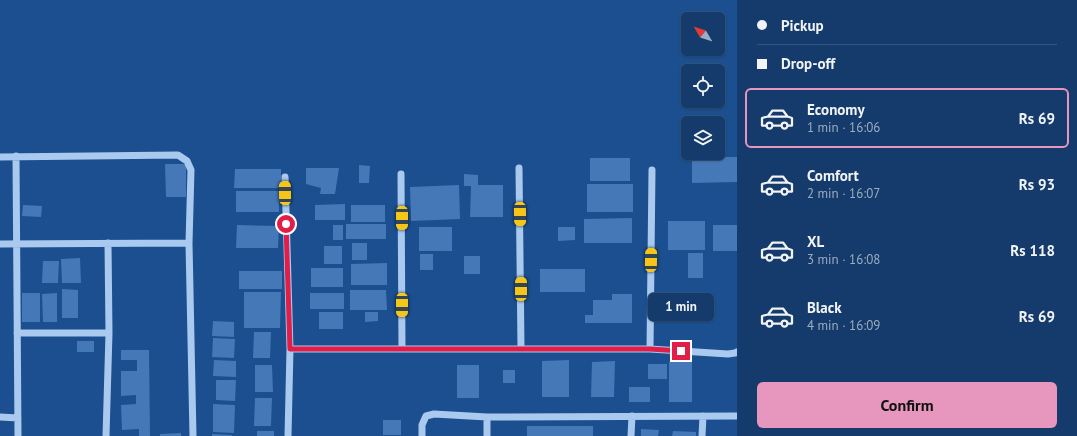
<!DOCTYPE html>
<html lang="en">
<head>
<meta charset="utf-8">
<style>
  body { margin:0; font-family:"PT Sans",sans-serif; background:#214673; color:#f1f3f6; height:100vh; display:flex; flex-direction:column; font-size:15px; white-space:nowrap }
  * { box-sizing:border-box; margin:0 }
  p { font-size:13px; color:#9dadc1 }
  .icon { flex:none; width:22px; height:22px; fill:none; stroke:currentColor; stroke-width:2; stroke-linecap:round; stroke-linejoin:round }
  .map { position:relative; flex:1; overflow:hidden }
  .panel { display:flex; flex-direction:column; background:#143b6b; width:340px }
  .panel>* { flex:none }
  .banner { display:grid; align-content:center; height:88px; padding:0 20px; background:#143b6b }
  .needle { width:26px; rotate:309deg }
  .tools { position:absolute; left:681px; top:12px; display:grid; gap:8px }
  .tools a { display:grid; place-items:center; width:44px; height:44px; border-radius:6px; background:#143b6b; box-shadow:0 1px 3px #0004,0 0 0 1px #33557e; font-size:20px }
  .end { position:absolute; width:18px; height:18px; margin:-9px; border:5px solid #e11d48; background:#fff; box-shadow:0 0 0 2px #fff }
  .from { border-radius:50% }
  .bubble { position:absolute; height:28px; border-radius:6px; background:#143b6b; box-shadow:0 1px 3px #0004,0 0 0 1px #33557e; font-size:13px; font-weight:700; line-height:28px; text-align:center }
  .car { position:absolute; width:12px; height:24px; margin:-12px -6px; border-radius:5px; box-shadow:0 0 3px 1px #0007; background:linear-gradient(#f5c518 24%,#345 0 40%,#f5c518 0 76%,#345 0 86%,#f5c518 0) }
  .banner b { display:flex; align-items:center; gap:14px; height:38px; font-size:15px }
  .banner b+b { border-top:1px solid #33557e }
  .banner i { width:10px; height:10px; background:#f1f3f6 }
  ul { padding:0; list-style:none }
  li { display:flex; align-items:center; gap:12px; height:60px; margin:0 8px 6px; padding:0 12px; border:2px solid transparent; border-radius:6px }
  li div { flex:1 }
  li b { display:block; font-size:15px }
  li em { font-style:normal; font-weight:700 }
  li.current { border-color:#e797bd }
  li>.icon { width:36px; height:36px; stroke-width:1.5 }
  .action { display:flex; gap:8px; margin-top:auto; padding:8px 20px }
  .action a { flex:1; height:46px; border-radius:6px; background:#e797bd; color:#111; font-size:16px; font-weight:700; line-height:46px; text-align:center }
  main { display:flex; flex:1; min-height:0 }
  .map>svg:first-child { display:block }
  .building { fill:#4478b7 }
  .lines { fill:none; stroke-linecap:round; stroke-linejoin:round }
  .minor { stroke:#a9c9ee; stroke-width:7 }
  .route { stroke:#e11d48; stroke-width:5 }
</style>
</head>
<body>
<main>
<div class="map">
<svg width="737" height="436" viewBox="0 0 737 436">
  <rect width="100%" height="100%" fill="#1b4f8f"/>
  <path class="building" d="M692 157H737V182L692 183Z
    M590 158H630V181H590Z
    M165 164H186V197H166Z
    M359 165 370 166 369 183H359Z
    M306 168H339L335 194H320L321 188 306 184Z
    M235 169H281V188H234Z
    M464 174 478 175V185H503V217H470L471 186H464Z
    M587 184H633V212H587Z
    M459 185 460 219 411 221 410 187Z
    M236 191H279V212H236Z
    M345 204V220H315V205Z
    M23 205 42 206 41 217 22 216Z
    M351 205H385V222H351Z
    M632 218V243H584V219Z
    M668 221H705V250H668Z
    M346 224H386V239H346Z
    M237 225 279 226 278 248H236Z
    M333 225H343V240H333Z
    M713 225H737V251H713Z
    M419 227H452V251H419Z
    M558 227H575V240L558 241Z
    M352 243H367V260H352Z
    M324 246H342V264H324Z
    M688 253H703V278H688Z
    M420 254H433V270H420Z
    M464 256H480V274H464Z
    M80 258 81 283H62L61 259Z
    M43 261H59L58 283H42Z
    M387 263V285H351V264Z
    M311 268H343V287H311Z
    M540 269H585V292H540Z
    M239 271H282V289H239Z
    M62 289 78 290V318H62Z
    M350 290H386L387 310H350Z
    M244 292H281L280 328H244Z
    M22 293H40V322H22Z
    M57 293V322H43L42 294Z
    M310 293H344V309H310Z
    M612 294H632V323H585V315H593V300H612Z
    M319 312H343V329H319Z
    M365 312H378V321L365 322Z
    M213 321 234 322V337L212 336Z
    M254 332H271L270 358H253Z
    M213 338 235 339 234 358 212 357Z
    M77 341H94V352H77Z
    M121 350H149L150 436H139V429L122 430 121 405 136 404V395L121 396V371H137V360H121Z
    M214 360 236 361V377L213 376Z
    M569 360V397H542V361Z
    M615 361 614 397H591L592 362Z
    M669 362H692V402H669Z
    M648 364H667V379H648Z
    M255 365H272L273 392H255Z
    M457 365H479V398H457Z
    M503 370H515V383H503Z
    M216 380H236L235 401 216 400Z
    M629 387H650V402H629Z
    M255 398H272L271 426H254Z
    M213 404 235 405 234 433 213 432Z
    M383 420H401V435H383Z
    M527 426H593V436H527Z
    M641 429 659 430 658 436H641Z
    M257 431H274V436H257Z
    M673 431 696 432V436H672Z
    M181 433V436H160V434Z
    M212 434 232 435V436H212Z"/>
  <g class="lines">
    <path class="minor" d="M16 156 18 436
      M0 157 178 155 187 161 191 170 189 243 193 436
      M519 168 521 349
      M401 174 402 349
      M285 177 290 349 288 436
      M0 244 189 243
      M17 333H109
      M290 349H650L728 354 735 353 737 352
      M650 349 652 170
      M0 417 18 418
      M487 417V436
      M106 436 109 333 108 243
      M422 436V425L426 416 434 414 487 417 737 416
      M631 436 632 416
      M702 436 703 416"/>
  </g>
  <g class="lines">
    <path class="route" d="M286 224 290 349H650L681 351"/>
  </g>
</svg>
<div class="tools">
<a><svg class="needle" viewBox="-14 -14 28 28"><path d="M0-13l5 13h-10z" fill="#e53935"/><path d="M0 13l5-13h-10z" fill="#9dadc1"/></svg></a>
<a><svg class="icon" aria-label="locate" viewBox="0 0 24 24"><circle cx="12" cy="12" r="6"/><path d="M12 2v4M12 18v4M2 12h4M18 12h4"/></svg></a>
<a><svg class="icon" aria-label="layers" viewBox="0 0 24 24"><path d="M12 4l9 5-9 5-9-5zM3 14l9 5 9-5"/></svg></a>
</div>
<i class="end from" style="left:286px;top:224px"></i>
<i class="end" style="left:681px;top:351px"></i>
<div class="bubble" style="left:648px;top:293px;width:66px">1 min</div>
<i class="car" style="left:285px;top:193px;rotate:359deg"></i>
<i class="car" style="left:520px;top:214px;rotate:179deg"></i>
<i class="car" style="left:402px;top:218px;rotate:180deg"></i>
<i class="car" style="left:651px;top:260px;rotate:1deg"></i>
<i class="car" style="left:521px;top:289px;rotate:0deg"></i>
<i class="car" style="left:402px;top:305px;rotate:180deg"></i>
</div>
<section class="panel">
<div class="banner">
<b><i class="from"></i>Pickup</b>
<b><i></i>Drop-off</b>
</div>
<ul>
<li class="current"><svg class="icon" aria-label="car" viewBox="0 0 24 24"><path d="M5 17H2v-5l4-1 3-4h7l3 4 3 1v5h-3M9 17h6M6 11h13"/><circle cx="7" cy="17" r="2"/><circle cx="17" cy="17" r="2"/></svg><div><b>Economy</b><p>1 min · 16:06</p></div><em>Rs 69</em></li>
<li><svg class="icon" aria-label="car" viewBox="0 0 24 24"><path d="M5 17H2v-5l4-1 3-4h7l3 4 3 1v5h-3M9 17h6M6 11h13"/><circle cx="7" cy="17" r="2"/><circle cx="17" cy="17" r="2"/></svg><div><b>Comfort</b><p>2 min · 16:07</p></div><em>Rs 93</em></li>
<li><svg class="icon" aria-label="car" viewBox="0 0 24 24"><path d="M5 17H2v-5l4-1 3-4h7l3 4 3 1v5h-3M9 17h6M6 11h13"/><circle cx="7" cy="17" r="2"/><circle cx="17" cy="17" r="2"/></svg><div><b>XL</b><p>3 min · 16:08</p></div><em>Rs 118</em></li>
<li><svg class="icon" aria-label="car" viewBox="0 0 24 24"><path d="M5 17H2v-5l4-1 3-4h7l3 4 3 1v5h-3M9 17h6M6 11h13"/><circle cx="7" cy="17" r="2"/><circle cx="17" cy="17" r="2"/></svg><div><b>Black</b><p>4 min · 16:09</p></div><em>Rs 69</em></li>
</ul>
<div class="action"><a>Confirm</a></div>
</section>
</main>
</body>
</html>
